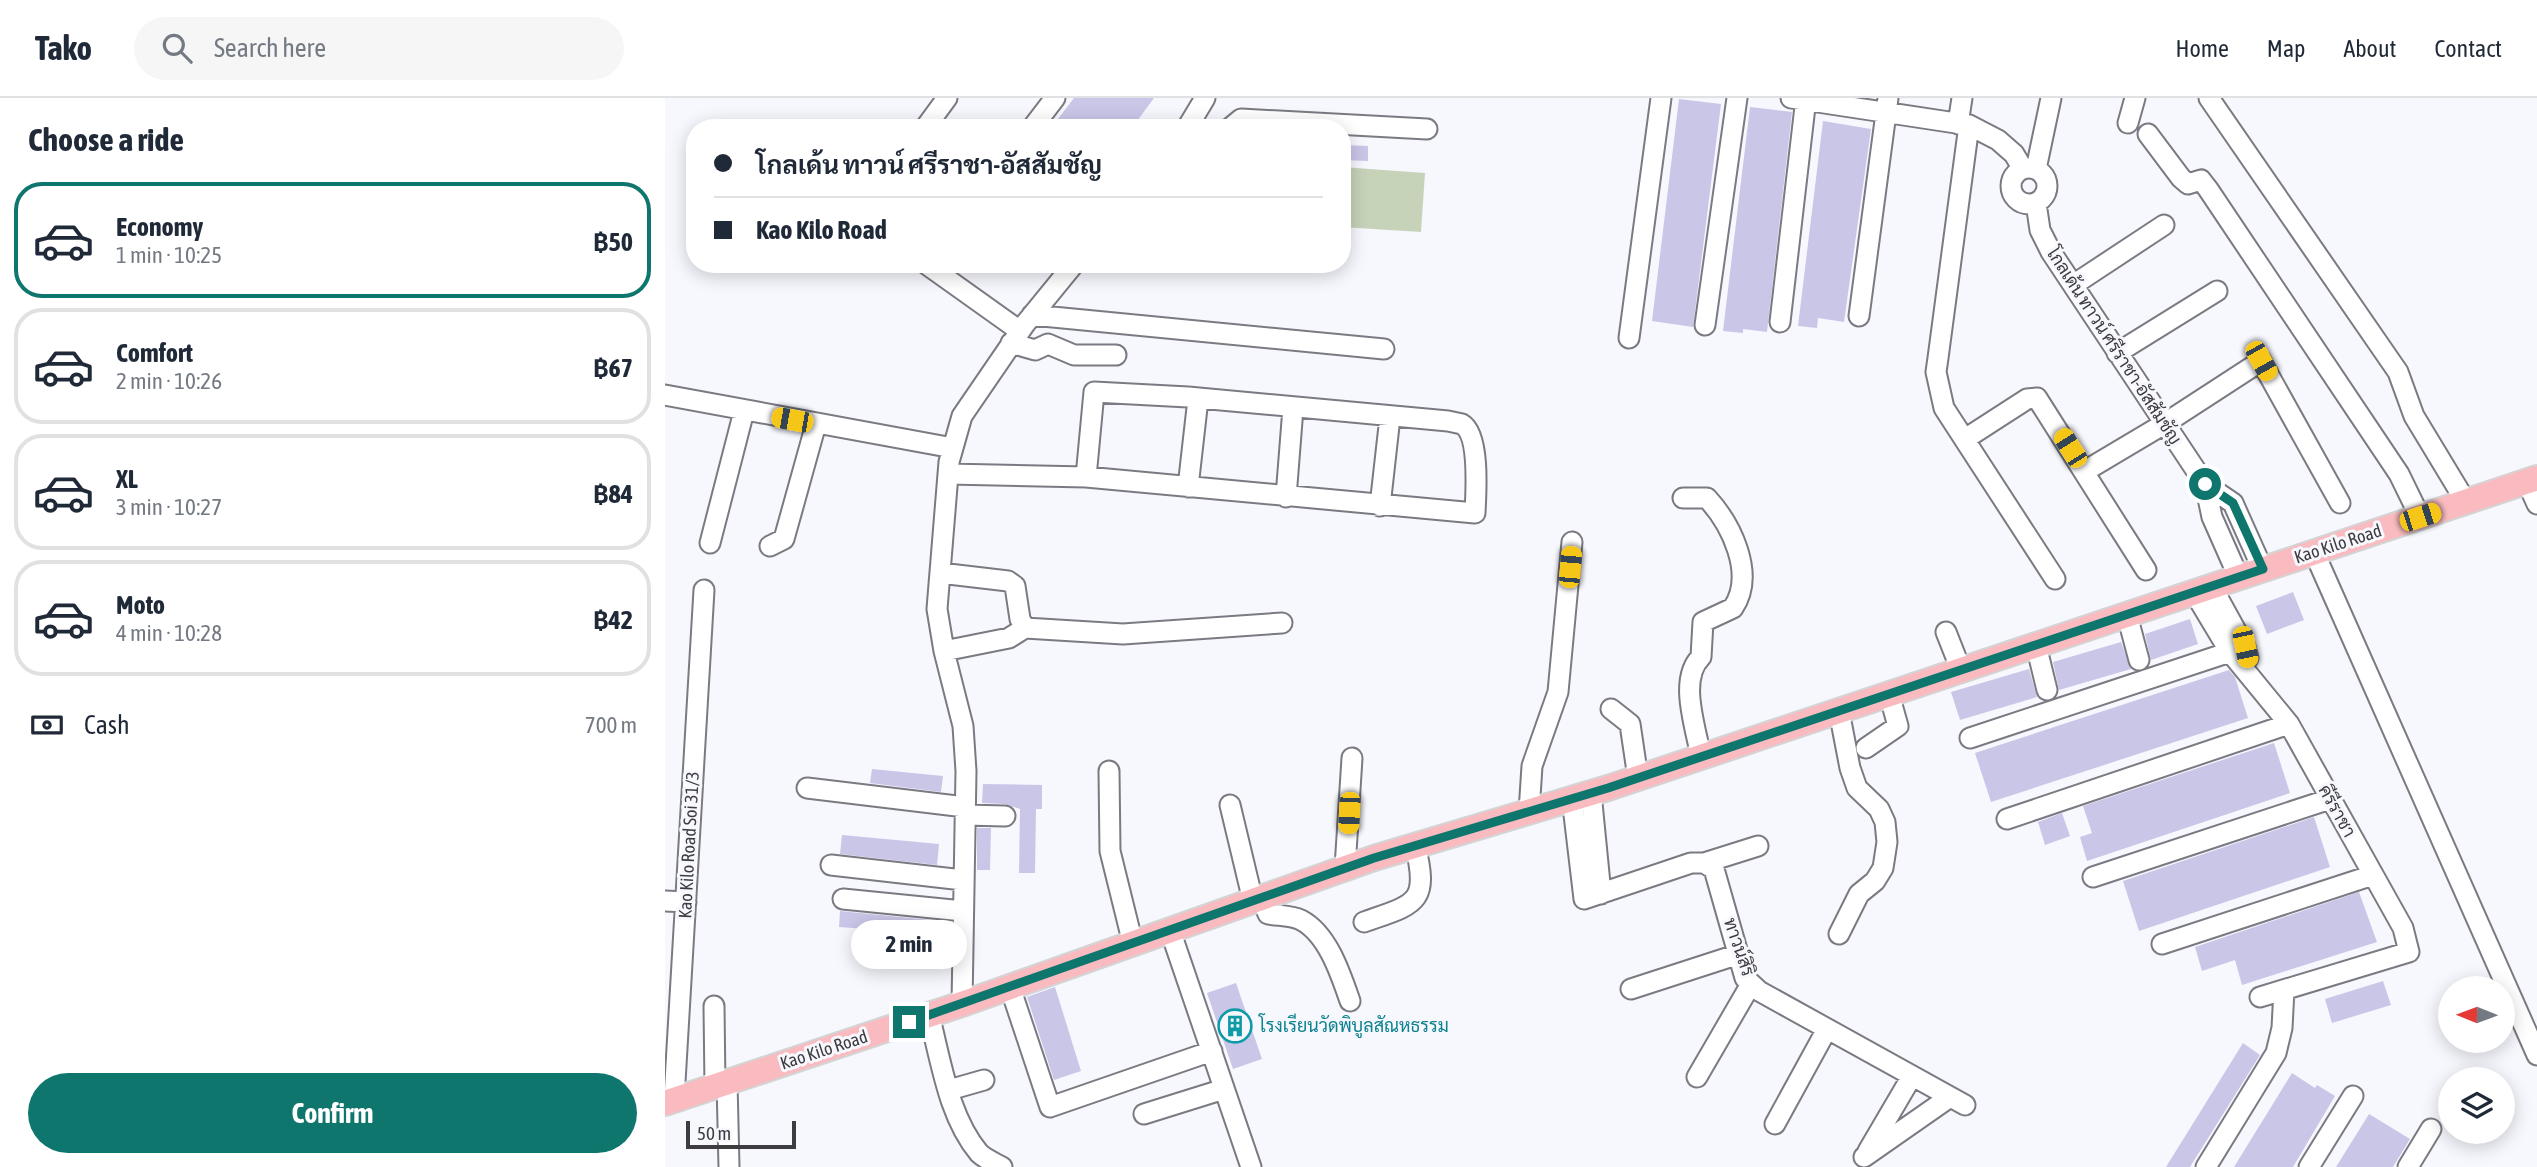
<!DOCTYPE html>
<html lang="en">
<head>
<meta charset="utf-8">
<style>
  body { margin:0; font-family:"Asap Condensed",Sarabun,sans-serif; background:#f6f6f7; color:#1f2937; height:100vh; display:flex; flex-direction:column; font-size:26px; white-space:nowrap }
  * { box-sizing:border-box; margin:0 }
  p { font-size:23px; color:#747a83 }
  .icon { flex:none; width:38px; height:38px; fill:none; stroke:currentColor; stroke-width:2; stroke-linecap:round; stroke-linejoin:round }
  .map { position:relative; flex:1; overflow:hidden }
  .sheet { display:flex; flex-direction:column; background:#fff; width:665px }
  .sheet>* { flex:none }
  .hud { position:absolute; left:21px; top:21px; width:665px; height:154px; border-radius:28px; box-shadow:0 4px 18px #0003; display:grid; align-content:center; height:154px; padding:0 28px; background:#fff }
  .needle { width:46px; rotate:271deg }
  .fabs { position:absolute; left:1773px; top:878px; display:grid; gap:14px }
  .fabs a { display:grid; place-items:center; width:77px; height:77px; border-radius:50%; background:#fff; box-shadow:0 4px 18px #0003; font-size:35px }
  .scale { position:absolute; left:21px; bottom:18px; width:110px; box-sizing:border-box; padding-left:7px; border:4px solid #3d3d40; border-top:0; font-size:19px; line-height:24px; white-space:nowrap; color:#3d3d40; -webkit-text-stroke:5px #f7f7fe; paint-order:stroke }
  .end { position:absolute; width:32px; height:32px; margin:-16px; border:9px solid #0f766e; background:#fff; box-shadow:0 0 0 4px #fff }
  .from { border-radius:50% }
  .bubble { position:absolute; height:49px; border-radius:24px; background:#fff; box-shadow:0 4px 18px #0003; font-size:23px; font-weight:700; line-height:49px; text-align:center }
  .car { position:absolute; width:21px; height:42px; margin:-21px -10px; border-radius:9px; box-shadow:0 0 5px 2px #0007; background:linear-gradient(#f5c518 24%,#345 0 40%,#f5c518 0 76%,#345 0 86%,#f5c518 0) }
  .hud b { display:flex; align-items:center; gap:24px; height:66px; font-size:26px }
  .hud b+b { border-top:2px solid #e0e1e3 }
  .hud i { width:18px; height:18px; background:#1f2937 }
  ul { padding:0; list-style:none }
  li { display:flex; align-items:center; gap:21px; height:116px; margin:0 14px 10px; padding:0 14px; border:4px solid #e0e1e3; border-radius:28px }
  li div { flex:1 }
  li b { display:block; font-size:26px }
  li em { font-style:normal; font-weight:700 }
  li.on { border-color:#0f766e }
  li>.icon { width:63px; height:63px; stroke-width:1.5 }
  h2 { padding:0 28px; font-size:32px; line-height:84px }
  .pay { display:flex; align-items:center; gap:18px; height:77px; padding:0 28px; font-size:26px }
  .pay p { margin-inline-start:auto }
  .cta { display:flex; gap:14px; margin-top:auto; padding:14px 28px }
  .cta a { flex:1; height:80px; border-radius:42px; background:#0f766e; color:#fff; font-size:28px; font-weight:700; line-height:80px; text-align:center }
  header { display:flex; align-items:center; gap:42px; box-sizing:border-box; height:98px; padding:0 35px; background:#fff; border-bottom:2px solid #e0e1e3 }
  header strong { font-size:33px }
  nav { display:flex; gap:38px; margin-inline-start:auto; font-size:24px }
  .search { width:490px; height:63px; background:#f6f6f7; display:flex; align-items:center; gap:18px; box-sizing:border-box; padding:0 24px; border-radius:38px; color:#747a83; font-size:26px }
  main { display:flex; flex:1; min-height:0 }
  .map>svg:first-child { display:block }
  .green { fill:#c7d3b9 }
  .building { fill:#cac6e8 }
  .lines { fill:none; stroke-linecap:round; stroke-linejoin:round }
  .minor-casing { stroke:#7b7a82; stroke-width:23 }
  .major-casing { stroke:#d4d4d5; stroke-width:28 }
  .minor { stroke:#fff; stroke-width:19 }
  .major { stroke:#f9bbbf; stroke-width:24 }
  .route { stroke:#0f766e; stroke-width:9 }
  .labels { text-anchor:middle; stroke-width:6; stroke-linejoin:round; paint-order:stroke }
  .street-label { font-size:18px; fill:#3d3d40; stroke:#f7f7fe }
  .culture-label { font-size:18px; fill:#0d838f; stroke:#f7f7fe; text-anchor:start }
</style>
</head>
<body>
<header>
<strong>Tako</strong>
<div class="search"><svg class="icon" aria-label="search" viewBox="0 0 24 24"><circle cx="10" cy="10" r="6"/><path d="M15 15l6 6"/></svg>Search here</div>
<nav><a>Home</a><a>Map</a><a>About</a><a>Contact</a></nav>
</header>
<main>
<section class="sheet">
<h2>Choose a ride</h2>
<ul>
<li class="on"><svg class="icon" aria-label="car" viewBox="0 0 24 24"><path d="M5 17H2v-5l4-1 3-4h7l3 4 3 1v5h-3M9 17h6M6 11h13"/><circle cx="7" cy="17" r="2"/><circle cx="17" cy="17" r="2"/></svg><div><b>Economy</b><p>1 min · 10:25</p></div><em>฿50</em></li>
<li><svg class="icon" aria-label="car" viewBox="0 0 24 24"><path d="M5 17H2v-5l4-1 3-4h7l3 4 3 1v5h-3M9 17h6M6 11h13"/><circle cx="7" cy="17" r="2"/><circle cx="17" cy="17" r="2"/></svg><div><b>Comfort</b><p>2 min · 10:26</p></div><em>฿67</em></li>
<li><svg class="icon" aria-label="car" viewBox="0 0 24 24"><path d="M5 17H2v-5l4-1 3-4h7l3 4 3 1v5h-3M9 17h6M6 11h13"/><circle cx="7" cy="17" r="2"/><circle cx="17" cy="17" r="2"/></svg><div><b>XL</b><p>3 min · 10:27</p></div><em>฿84</em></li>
<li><svg class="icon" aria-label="car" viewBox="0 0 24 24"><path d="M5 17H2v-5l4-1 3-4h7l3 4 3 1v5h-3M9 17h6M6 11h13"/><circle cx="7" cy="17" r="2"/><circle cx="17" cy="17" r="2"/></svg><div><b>Moto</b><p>4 min · 10:28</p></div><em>฿42</em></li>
</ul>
<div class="pay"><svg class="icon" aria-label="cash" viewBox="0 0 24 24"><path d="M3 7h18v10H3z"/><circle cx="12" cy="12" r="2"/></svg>Cash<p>700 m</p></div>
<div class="cta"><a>Confirm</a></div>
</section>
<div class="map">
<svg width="1872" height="1069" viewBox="0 0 1872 1069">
  <rect width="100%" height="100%" fill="#f7f7fe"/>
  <path class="green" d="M677 69 760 75 756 134 677 129Z"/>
  <path class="building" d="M409 0H489L467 30H386Z
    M1014 1 1056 6 1028 229 987 223Z
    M1085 9 1127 14 1102 234 1078 231V235L1058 233Z
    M1158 23 1206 31 1179 224 1153 220 1152 230 1133 228Z
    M677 47 703 48V63L677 62Z
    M1628 494 1639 522 1602 536 1591 508Z
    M1525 521 1533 546 1486 562 1480 536Z
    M1456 544 1466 571 1394 592 1388 564Z
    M1364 571 1372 599 1295 622 1286 594Z
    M1564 572 1570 579 1583 620 1326 704 1310 655Z
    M1609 645 1625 695 1422 763 1415 739 1427 735 1418 708Z
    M207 671 278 678 276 694 205 685Z
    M318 686 377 687V711H371L370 775H354L355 711 340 706 317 705Z
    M1397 715 1405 738 1380 747 1373 724Z
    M1649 719 1665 769 1474 833 1458 783Z
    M312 730H326L325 772H312Z
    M177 737 274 746 272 767 175 756Z
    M1694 794 1712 844 1577 887 1570 862 1537 873 1530 849Z
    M175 813 275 823 274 843H278L277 868 232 867 233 842 215 841 216 832 174 829Z
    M1718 883 1726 907 1667 925 1660 901Z
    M571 885 597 961 568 971 542 895Z
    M390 889 416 973 389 982 362 899Z
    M1578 945 1595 957 1525 1069H1501Z
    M1627 975 1650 990 1652 987 1670 998 1628 1069H1569Z
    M1704 1016 1745 1041 1728 1069H1671Z"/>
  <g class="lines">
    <defs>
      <path id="minor" d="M1126 0 1304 27 1333 42 1349 56 1358 71
        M1544 0 1733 274 1749 318 1801 404
        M1463 25 1470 0
        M1293 26 1297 0
        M1304 27 1273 260 1271 274 1279 310 1390 481
        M260 30 282 0
        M367 30 390 0
        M522 30 540 0
        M565 30 576 21 762 31
        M1483 36 1516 80 1523 86 1536 82 1543 91 1734 376 1755 419
        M1346 88a18 18 0 1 1 36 0a18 18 0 1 1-36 0Z
        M1371 71 1386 0
        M1371 105 1375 132 1386 154 1540 386 1568 405 1598 472
        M261 166 355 233
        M1408 187 1499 127
        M367 217 719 251
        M1194 218 1223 0
        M1115 224 1141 0
        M1040 227 1072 0
        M964 240 996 0
        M346 245 370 252 383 246 409 257H451
        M1452 255 1552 193
        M0 297 288 350
        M1300 341 1362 301 1372 300 1481 472
        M1420 373 1499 326 1596 263 1675 405
        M283 376 421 379 810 415C811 395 815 337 797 326L783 323 523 299 429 294 421 379
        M1862 384 1872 406
        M1540 386 1547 419 1574 480
        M523 389 533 301
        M621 399 628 310
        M1018 400H1042C1066 426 1091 476 1068 510L1038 524 1036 559C1013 581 1031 630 1036 659
        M715 408 725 319
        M45 445 79 313
        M105 448 119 441 151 326
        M1649 454 1872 957
        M275 475 343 483 350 488 355 521 360 530 458 536 617 525
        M1547 489 1580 549 1583 560
        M1529 494 1565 554 1624 626 1738 830 1744 854 1595 899
        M1462 517 1474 562
        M1281 534 1296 572
        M1371 547 1382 592
        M279 553 344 540 360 530
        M946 611 965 626 973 680
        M1174 613 1185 670 1192 690 1214 711 1220 724 1222 744 1218 770 1210 783 1194 796 1174 836
        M1305 640 1580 549
        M1201 650 1233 628 1224 596
        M444 673 445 753 468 846
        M142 690 300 709
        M926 695 936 796
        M907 700 919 801 1026 765H1039L1049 771 1080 880 1094 893 1300 1007
        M565 707 588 803
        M864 714 867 668 893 594 907 444
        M300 717 340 718
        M1342 721 1624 626
        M1039 765 1093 748
        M166 767 298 782
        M680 770 687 660
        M1428 779 1665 701
        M596 800 603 816C614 818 626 817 636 822 663 836 676 877 685 903
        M178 801 298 813
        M0 803 21 804
        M699 824C750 806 765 806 750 747
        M505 832 586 1069
        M1497 846 1708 777
        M345 889 385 1009 547 953
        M966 891 1074 856
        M297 906 301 673 298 628 279 553 272 511 284 364 297 318 360 226 409 166
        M49 908 50 988
        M264 917C276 962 283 1018 314 1055 320 1061 330 1065 337 1069
        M1032 979 1086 886
        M62 984 64 1069
        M284 992 319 982
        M9 1001 39 492
        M479 1016 559 991
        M1110 1026 1162 931
        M1203 1053 1247 978
        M1199 1059 1285 999
        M1541 1069 1611 955 1617 930 1619 892
        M1644 1069 1688 998
        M1743 1069 1766 1031"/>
      <path id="major" d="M0 1005 297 906 709 760 943 690 1872 380"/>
    </defs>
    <use href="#minor" class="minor-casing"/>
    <use href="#major" class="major-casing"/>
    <use href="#minor" class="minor"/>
    <use href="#major" class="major"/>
  </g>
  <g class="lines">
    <path class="route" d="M244 924 709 760 943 690 1598 471 1568 405 1540 386"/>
  </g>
  <defs>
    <symbol id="building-ring" viewBox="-11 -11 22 22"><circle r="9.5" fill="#f7f7fe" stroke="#0f9aa8" stroke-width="1.5"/><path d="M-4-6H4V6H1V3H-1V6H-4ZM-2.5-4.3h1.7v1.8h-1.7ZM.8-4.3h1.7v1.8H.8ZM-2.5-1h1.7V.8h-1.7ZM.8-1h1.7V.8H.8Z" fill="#0f9aa8"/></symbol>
  </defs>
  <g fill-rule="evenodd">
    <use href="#building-ring" x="551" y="909" width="38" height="38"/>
  </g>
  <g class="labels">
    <g class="street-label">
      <text transform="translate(1449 248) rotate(57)" y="6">โกลเด้น ทาวน์ ศรีราชา-อัสสัมชัญ</text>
      <text transform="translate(1673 446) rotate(-18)" y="6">Kao Kilo Road</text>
      <text transform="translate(1672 713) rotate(61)" y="6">คีรีราชา</text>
      <text transform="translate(24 747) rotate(-87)" y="6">Kao Kilo Road Soi 31/3</text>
      <text transform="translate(1074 849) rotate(71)" y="6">ทาวน์สิริ</text>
      <text transform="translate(159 952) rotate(-18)" y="6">Kao Kilo Road</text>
    </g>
    <g class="culture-label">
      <text x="594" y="934">โรงเรียนวัดพิบูลสัณหธรรม</text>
    </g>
  </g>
</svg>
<div class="fabs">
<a><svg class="needle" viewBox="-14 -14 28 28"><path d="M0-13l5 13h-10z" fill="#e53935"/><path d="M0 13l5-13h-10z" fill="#747a83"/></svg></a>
<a><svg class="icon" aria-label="layers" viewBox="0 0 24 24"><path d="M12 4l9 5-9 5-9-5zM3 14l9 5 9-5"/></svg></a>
</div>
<div class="scale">50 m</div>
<i class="end from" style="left:1540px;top:386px"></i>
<i class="end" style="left:244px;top:924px"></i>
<div class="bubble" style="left:186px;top:822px;width:116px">2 min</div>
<i class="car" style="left:1596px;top:263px;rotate:151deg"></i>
<i class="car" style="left:127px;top:322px;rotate:280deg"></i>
<i class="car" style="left:1405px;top:350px;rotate:328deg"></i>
<i class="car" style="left:1755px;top:419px;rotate:72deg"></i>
<i class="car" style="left:905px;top:469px;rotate:5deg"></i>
<i class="car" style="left:1580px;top:549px;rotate:168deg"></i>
<i class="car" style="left:684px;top:715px;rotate:183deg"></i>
<div class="hud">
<b><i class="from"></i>โกลเด้น ทาวน์ ศรีราชา-อัสสัมชัญ</b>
<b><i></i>Kao Kilo Road</b>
</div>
</div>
</main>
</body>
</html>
